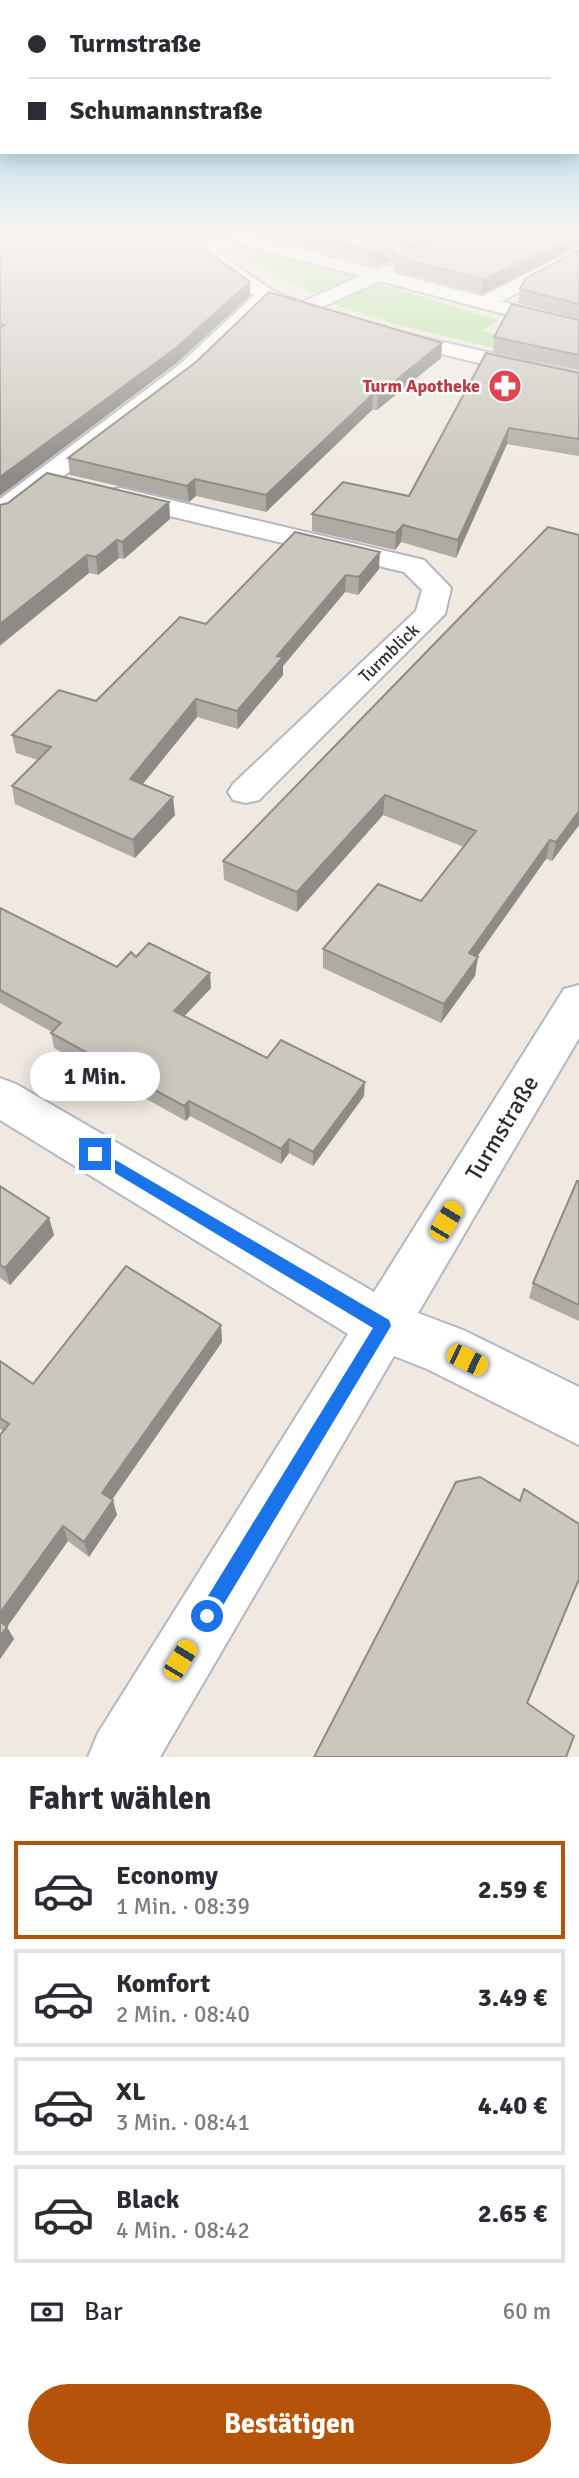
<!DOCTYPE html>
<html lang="de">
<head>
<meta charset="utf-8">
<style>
  body { margin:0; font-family:Signika,sans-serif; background:#f2f2f3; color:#2b2b33; height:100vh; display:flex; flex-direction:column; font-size:26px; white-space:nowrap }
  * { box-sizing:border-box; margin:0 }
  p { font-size:23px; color:#7c7c81 }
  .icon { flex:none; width:38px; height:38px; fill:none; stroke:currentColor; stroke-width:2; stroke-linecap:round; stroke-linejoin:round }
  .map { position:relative; height:1757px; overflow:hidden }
  .panel { display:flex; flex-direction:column; background:#fff; flex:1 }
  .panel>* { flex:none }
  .top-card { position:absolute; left:0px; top:0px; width:579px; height:154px; box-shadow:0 4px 18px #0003; display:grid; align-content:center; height:154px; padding:0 28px; background:#fff }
  .end { position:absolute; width:32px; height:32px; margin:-16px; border:9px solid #1a73e8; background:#fff; box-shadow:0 0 0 4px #fff }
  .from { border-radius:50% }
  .bubble { position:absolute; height:49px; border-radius:24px; background:#fff; box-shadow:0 4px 18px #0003; font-size:23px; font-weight:800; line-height:49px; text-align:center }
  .car { position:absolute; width:21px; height:42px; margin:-21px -10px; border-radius:9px; box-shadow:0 0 5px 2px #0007; background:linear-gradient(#f5c518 24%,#345 0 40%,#f5c518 0 76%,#345 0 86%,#f5c518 0) }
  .top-card b { display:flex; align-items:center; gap:24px; height:66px; font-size:26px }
  .top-card b+b { border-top:2px solid #e1e1e2 }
  .top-card i { width:18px; height:18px; background:#2b2b33 }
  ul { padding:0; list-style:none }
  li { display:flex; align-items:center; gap:21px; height:98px; margin:0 14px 10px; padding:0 14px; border:4px solid #e1e1e2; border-radius:0px }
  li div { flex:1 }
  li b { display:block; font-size:26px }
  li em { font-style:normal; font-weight:800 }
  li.on { border-color:#b45309 }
  li>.icon { width:63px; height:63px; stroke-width:1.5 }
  h2 { padding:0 28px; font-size:32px; line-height:84px }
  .pay { display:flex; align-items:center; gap:18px; height:77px; padding:0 28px; font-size:26px }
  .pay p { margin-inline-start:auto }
  .button { display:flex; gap:14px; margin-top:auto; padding:14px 28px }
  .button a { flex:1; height:80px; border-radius:42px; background:#b45309; color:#fff; font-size:28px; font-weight:800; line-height:80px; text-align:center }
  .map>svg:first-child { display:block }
  .green { fill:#b6e59e }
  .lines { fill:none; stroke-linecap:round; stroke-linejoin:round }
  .pedestrian-casing { stroke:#b4b7c1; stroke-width:4 }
  .minor-casing { stroke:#b4b7c1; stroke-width:4 }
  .secondary-casing { stroke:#b4b7c1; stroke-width:4 }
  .pedestrian { fill:#fff; fill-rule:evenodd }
  .minor { fill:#fff; fill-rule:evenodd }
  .secondary { fill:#fff; fill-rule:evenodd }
  .wall { fill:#afaba4; fill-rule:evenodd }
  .shaded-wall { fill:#8e8b86 }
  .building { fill:#cbc7bf; stroke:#8e8b86; stroke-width:2 }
  .route { fill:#1a73e8 }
  .labels { text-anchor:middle; stroke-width:5; stroke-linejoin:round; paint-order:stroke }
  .far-health-label { font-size:18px; font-weight:bold; fill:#be3a42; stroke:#fff; text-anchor:end }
  .far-street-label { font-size:18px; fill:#2e2e2e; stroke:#fff }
  .near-street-label { font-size:24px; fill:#2e2e2e; stroke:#fff }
</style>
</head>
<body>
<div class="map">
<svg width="579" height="1757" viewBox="0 0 579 1757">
  <rect width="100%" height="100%" fill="#efe9e1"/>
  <path class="green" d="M255 246 499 320 483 331 540 347V359L398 325 330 303 233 250 236 247Z"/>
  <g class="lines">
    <defs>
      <path id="pedestrian" d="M247 235 376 269 386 265 393 267 394 273 579 322V334L380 281 309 313H295L292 309 295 305 360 276 241 244 238 240 241 236Z"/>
      <path id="minor" d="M247 235 253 236 256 240 253 244 198 253 189 248 198 243Z
        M579 247V259L491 307H477L474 303 477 299Z
        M266 289 276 295 273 299 195 375 9 518 0 520V499L179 365 259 291Z
        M120 488 424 560 451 588 445 614 259 800 246 803 233 800 228 792 233 784 416 611 422 590 404 572 111 502 107 496 111 490Z
        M579 985V1038L418 1313 463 1330 579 1387V1445L427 1369 394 1356 160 1757H88L98 1733 348 1334 0 1120V1078L16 1084 374 1292 564 989Z"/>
      <path id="secondary" d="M167 232H187L273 291 323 310 326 314 323 318 316 320 259 299Z
        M390 330 579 373V387L383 340 380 336 383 332Z"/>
    </defs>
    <use href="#pedestrian" class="pedestrian-casing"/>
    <use href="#minor" class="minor-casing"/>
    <use href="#secondary" class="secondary-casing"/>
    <use href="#pedestrian" class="pedestrian"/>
    <use href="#minor" class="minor"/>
    <use href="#secondary" class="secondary"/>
  </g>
  <path class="wall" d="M191 232H579V246L482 294 396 271 394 264 387 262 376 266 253 233 203 240ZM432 242 436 244 416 252 412 250Z
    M579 250V319L518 303 520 289Z
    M579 320V370L493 352 494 337Z
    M442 343 441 358 377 410H372L266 512 196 496 189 502 70 475 68 458Z
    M579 373V456L507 444 456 558 401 542 395 550 312 531V514L409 496Z
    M169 502 170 519 124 559 119 558 98 575 89 573 0 646V505Z
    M295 532 379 569 358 595 345 592 283 666V675L238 729 197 717 143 784 175 815 135 858 15 804 12 786 38 760 16 753 12 735 96 701 206 624Z
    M579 535V825L552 861 546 859 477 957 475 976 441 1023 323 968V949L421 901 464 847 383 815 297 912 224 880 223 861Z
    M0 908 117 967 136 957 211 988 184 1016 267 1058 364 1096 313 1166 289 1153 281 1164 190 1116 186 1121 54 1048 51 1033 52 1032 0 1003Z
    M579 1181V1321L529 1298 533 1283Z
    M0 1186 49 1218 54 1235 10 1285 0 1278Z
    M221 1325 222 1342 112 1500 117 1515 89 1557 68 1541 7 1627 14 1639 0 1659 3 1431 0 1429V1361L33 1384Z"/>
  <path class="shaded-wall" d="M202 232H253V233L203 240Z
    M424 232H433L432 242 407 252 403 245 408 238Z
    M579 234V246L482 294 483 280Z
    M387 249V262L376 266V253Z
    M250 282V296L177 363 0 496V477Z
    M442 343 441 358 377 410 378 395Z
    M373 394 372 410 266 512V495Z
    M509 428 507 444 456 558 458 540Z
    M195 479 196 496 189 502 187 486Z
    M169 502 170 519 124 559 122 542Z
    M403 525 401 542 395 550 396 533Z
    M117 540 119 558 98 575 96 557Z
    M380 552 379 569 358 595 359 577Z
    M87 555 89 573 0 645V624Z
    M346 575 345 592 283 666V675L238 729 237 711 277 656Z
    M196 699 197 717 132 797 130 779Z
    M385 795 383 815 297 912V892Z
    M173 797 175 815 135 858 133 840Z
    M579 811V825L552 861 556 842Z
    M550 840 546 859 466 972 469 953Z
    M478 957 475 976 441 1023 444 1004Z
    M210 973 211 988 175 1026 174 1011Z
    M365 1082 364 1096 313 1166V1152Z
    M189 1101 190 1116 186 1121 184 1106Z
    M289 1139V1153L281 1164V1149Z
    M49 1218 54 1235 10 1285 5 1268Z
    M221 1325 222 1342 106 1508 102 1493Z
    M113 1500 117 1515 89 1557 84 1542Z
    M63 1526 68 1541 7 1627 14 1639 0 1659V1613Z"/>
  <path class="building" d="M0 232H180L250 282 176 348 0 477V327L4 325 0 324Z
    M297 232H424L408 238 403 245 416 252 441 242 446 235 440 232H579V234L483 280 397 257 394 251 387 249 376 253Z
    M579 250V304L520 289 526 278Z
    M269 292 442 343 378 395 373 394 266 495 195 479 187 486 68 458 196 362Z
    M512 304 579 320V355L494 337Z
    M486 353 579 373V439L509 428 458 540 403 525 396 533 312 514 343 482 409 496Z
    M47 473 169 502 122 542 117 540 96 557 87 555 0 624V505L8 503Z
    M548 527 579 535V811L556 842 550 840 469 953 478 957 444 1004 323 949 378 884 421 901 476 831 385 795 297 892 223 861Z
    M295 532 380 552 359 577 346 575 277 656 283 657 237 711 196 699 130 779 173 797 133 840 12 786 51 747 12 735 59 690 96 701 180 617 206 624Z
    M0 908 117 967 131 952 136 957 149 943 210 973 174 1011 267 1058 281 1040 365 1082 313 1152 289 1139 281 1149 189 1101 184 1106 51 1033 61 1023 0 990Z
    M577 1181H579V1305L533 1283Z
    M0 1186 49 1218 5 1268 0 1265Z
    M126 1266 221 1325 102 1493 113 1500 84 1542 63 1526 0 1613V1435L9 1424 0 1418V1361L33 1384Z
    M480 1477 520 1501 524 1489 579 1524V1579L527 1703 574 1736 566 1757H314L456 1482Z
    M0 1621 7 1627 0 1636Z"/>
  <linearGradient id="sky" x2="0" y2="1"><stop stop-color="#7abfeb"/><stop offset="0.49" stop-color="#f8f5f2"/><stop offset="1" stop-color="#f8f5f2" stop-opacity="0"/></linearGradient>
  <rect width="579" height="478" fill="url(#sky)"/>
  <path class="route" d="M95 1148 389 1320 391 1326 213 1622 207 1625 200 1622 198 1616 200 1609 373 1328 90 1158 88 1154Z"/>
  <defs>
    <symbol id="pharmacy-disc" viewBox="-11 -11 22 22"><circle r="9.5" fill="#e0444e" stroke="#fff"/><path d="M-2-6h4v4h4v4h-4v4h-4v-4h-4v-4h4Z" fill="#fff"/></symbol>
  </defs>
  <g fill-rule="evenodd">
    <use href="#pharmacy-disc" x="486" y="367" width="38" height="38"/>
  </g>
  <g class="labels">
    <g class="far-health-label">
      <text x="480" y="392">Turm Apotheke</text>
    </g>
    <g class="far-street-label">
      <text transform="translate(389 653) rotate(-44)" y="6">Turmblick</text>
    </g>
    <g class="near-street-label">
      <text transform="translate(502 1128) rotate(-59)" y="8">Turmstraße</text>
    </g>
  </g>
</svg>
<i class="end from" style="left:207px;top:1616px"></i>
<i class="end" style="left:95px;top:1154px"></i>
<div class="bubble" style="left:30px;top:1052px;width:130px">1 Min.</div>
<i class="car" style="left:446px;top:1221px;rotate:31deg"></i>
<i class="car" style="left:467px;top:1360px;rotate:116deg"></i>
<i class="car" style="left:180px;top:1660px;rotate:31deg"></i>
<div class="top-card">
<b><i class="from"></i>Turmstraße</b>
<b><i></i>Schumannstraße</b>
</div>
</div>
<section class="panel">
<h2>Fahrt wählen</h2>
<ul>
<li class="on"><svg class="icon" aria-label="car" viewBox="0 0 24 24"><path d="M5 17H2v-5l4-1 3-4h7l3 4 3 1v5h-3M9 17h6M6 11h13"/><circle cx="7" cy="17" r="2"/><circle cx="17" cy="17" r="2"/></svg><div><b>Economy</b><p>1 Min. · 08:39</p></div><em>2.59 €</em></li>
<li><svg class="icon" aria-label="car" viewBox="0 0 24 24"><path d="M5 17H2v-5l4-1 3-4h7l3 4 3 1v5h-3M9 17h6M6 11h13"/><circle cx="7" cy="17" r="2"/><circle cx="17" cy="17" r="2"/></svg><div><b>Komfort</b><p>2 Min. · 08:40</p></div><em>3.49 €</em></li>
<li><svg class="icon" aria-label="car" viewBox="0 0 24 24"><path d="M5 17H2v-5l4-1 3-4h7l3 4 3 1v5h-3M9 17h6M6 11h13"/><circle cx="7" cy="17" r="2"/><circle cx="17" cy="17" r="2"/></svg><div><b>XL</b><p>3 Min. · 08:41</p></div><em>4.40 €</em></li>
<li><svg class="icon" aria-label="car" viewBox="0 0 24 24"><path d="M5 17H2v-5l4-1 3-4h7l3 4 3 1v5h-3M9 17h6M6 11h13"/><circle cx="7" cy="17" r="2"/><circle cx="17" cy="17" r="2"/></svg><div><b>Black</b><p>4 Min. · 08:42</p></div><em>2.65 €</em></li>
</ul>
<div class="pay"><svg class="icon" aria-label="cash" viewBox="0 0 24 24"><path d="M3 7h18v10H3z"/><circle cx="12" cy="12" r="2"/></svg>Bar<p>60 m</p></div>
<div class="button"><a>Bestätigen</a></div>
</section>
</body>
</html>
